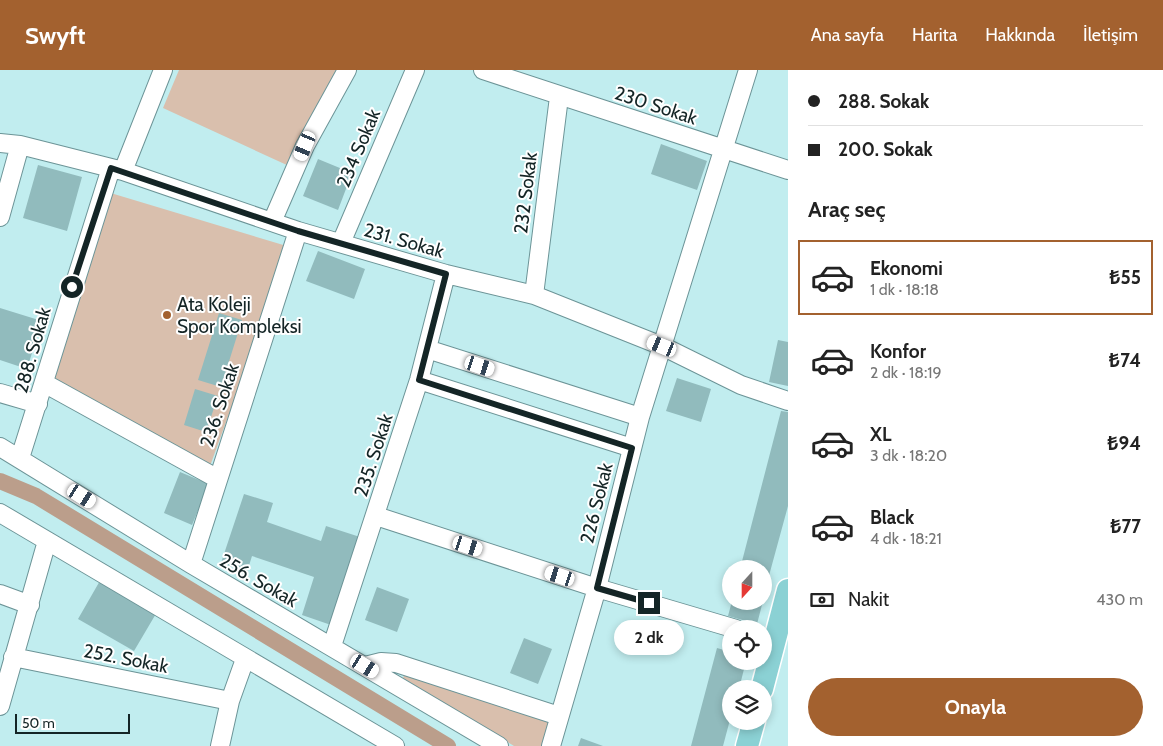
<!DOCTYPE html>
<html lang="tr">
<head>
<meta charset="utf-8">
<style>
  body { margin:0; font-family:Cabin,sans-serif; background:#f6f6f6; color:#222; height:100vh; display:flex; flex-direction:column; font-size:19px; white-space:nowrap }
  * { box-sizing:border-box; margin:0 }
  p { font-size:16px; color:#767676 }
  .icon { flex:none; width:28px; height:28px; fill:none; stroke:currentColor; stroke-width:2; stroke-linecap:round; stroke-linejoin:round }
  .map { position:relative; flex:1; overflow:hidden }
  .details { display:flex; flex-direction:column; background:#fff; width:375px }
  .details>* { flex:none }
  .banner { display:grid; align-content:center; height:110px; padding:0 20px; background:#fff }
  .needle { width:32px; rotate:201deg }
  .buttons { position:absolute; left:722px; top:490px; display:grid; gap:10px }
  .buttons a { display:grid; place-items:center; width:50px; height:50px; border-radius:50%; background:#fff; box-shadow:0 2px 8px #0003; font-size:25px }
  .scale { position:absolute; left:15px; bottom:12px; width:115px; box-sizing:border-box; padding-left:5px; border:2px solid #142526; border-top:0; font-size:14px; line-height:18px; white-space:nowrap; color:#142526; -webkit-text-stroke:4px #fff; paint-order:stroke }
  .end { position:absolute; width:22px; height:22px; margin:-11px; border:6px solid #142526; background:#fff; box-shadow:0 0 0 2px #fff }
  .from { border-radius:50% }
  .bubble { position:absolute; height:35px; border-radius:18px; background:#fff; box-shadow:0 2px 8px #0003; font-size:16px; font-weight:700; line-height:35px; text-align:center }
  .car { position:absolute; width:15px; height:30px; margin:-15px -8px; border-radius:6px; box-shadow:0 0 4px 1px #0007; background:linear-gradient(#fff 24%,#345 0 40%,#fff 0 76%,#345 0 86%,#fff 0) }
  .banner b { display:flex; align-items:center; gap:18px; height:48px; font-size:19px }
  .banner b+b { border-top:1px solid #e0e0e0 }
  .banner i { width:12px; height:12px; background:#222 }
  ul { padding:0; list-style:none }
  li { display:flex; align-items:center; gap:15px; height:75px; margin:0 10px 8px; padding:0 10px; border:2px solid transparent; border-radius:0px }
  li div { flex:1 }
  li b { display:block; font-size:19px }
  li em { font-style:normal; font-weight:700 }
  li.selected { border-color:#a3612f }
  li>.icon { width:45px; height:45px; stroke-width:1.5 }
  h2 { padding:0 20px; font-size:22px; line-height:60px }
  .pay { display:flex; align-items:center; gap:12px; height:55px; padding:0 20px; font-size:19px }
  .pay p { margin-inline-start:auto }
  .button { display:flex; gap:10px; margin-top:auto; padding:10px 20px }
  .button a { flex:1; height:58px; border-radius:30px; background:#a3612f; color:#fff; font-size:20px; font-weight:700; line-height:58px; text-align:center }
  header { display:flex; align-items:center; gap:30px; box-sizing:border-box; height:70px; padding:0 25px; background:#a3612f; color:#fff }
  header strong { font-size:24px }
  nav { display:flex; gap:28px; margin-inline-start:auto; font-size:18px }
  main { display:flex; flex:1; min-height:0 }
  .map>svg:first-child { display:block }
  .green { fill:#d9bfad }
  .lines { fill:none; stroke-linecap:round; stroke-linejoin:round }
  .canal { stroke:#bb9e8b; stroke-width:16 }
  .building { fill:#91bbbd }
  .minor-casing { stroke:#6c9497; stroke-width:20 }
  .major-casing { stroke:#fff; stroke-width:25 }
  .minor { stroke:#fff; stroke-width:18 }
  .major { stroke:#8bd1d4; stroke-width:22 }
  .route { stroke:#142526; stroke-width:6 }
  .poi-dot { fill:#a3612f; stroke:#fff; stroke-width:2 }
  .labels { text-anchor:middle; stroke-width:4; stroke-linejoin:round; paint-order:stroke }
  .street-label { font-size:19px; fill:#142526; stroke:#fff }
  .poi-label { font-size:19px; fill:#142526; stroke:#fff; text-anchor:start }
</style>
</head>
<body>
<header>
<strong>Swyft</strong>
<nav><a>Ana sayfa</a><a>Harita</a><a>Hakkında</a><a>İletişim</a></nav>
</header>
<main>
<div class="map">
<svg width="788" height="676" viewBox="0 0 788 676">
  <rect width="100%" height="100%" fill="#c1edef"/>
  <path class="green" d="M179 0H339L289 96 163 38Z
    M104 121 290 177 210 396 49 314Z
    M405 603 550 653 544 676H514L403 608Z"/>
  <g class="lines">
    <path class="canal" d="M0 411 36 426 448 676"/>
  </g>
  <path class="building" d="M661 74 707 91 697 120 651 104Z
    M318 89 352 103 338 140 303 126Z
    M38 95 82 107 67 161 23 148Z
    M318 181 365 199 354 229 306 211Z
    M0 238 42 251 27 299 0 290Z
    M219 243 242 250 221 317 198 310Z
    M778 270 788 272V316L769 312Z
    M677 308 711 319 701 352 666 341Z
    M195 319 218 326 206 362 184 355Z
    M781 341 788 342V436L764 524V499H740Z
    M180 402 209 414 192 455 164 443Z
    M244 424 273 433 267 452 321 471 326 456 360 467 331 555 302 545 314 507 252 486 247 502 221 493Z
    M101 509 157 542 134 581 78 549Z
    M377 517 409 529 397 562 365 550Z
    M732 531H763L757 554 728 546Z
    M524 568 552 579 538 614 510 603Z
    M717 578 731 582V591H746L739 619H731V646L723 676H691Z
    M581 668 603 676H578Z"/>
  <g class="lines">
    <defs>
      <path id="minor" d="M483 0 788 100
        M0 73 20 75 123 101 298 161 446 204 534 225 662 276 741 315 788 331
        M123 101 163 0
        M0 147 20 75
        M272 152 305 76 347 0
        M341 173 415 0
        M534 225 559 27
        M427 279 640 347
        M419 310 632 378
        M44 313 218 409
        M0 323 38 334
        M0 377 191 494 499 676
        M20 388 111 98
        M0 443 395 676
        M376 446 597 518 736 559
        M191 494 298 161
        M0 524 30 535
        M332 576 419 310 446 204
        M13 587 230 631
        M365 596 381 592 396 593 559 646
        M0 636 47 471
        M220 676 230 631 245 589
        M551 676 597 518 640 347 748 0"/>
      <path id="major" d="M762 619 788 520
        M747 676 754 651"/>
    </defs>
    <use href="#minor" class="minor-casing"/>
    <use href="#major" class="major-casing"/>
    <use href="#minor" class="minor"/>
    <use href="#major" class="major"/>
  </g>
  <g class="lines">
    <path class="route" d="M72 217 111 98 298 161 446 204 419 310 632 378 597 518 649 533"/>
  </g>
  <circle class="poi-dot" cx="167" cy="245" r="5"/>
  <g class="labels">
    <g class="street-label">
      <text transform="translate(656 35) rotate(18)" y="7">230 Sokak</text>
      <text transform="translate(358 78) rotate(-67)" y="7">234 Sokak</text>
      <text transform="translate(525 123) rotate(-83)" y="7">232 Sokak</text>
      <text transform="translate(404 170) rotate(16)" y="7">231. Sokak</text>
      <text transform="translate(32 280) rotate(-74)" y="7">288. Sokak</text>
      <text transform="translate(219 335) rotate(-72)" y="7">236. Sokak</text>
      <text transform="translate(373 385) rotate(-72)" y="7">235. Sokak</text>
      <text transform="translate(596 433) rotate(-76)" y="7">226 Sokak</text>
      <text transform="translate(259 510) rotate(30)" y="7">256. Sokak</text>
      <text transform="translate(126 588) rotate(11)" y="7">252. Sokak</text>
    </g>
    <g class="poi-label">
      <text x="177" y="241">Ata Koleji<tspan x="177" dy="22">Spor Kompleksi</tspan></text>
    </g>
  </g>
</svg>
<div class="buttons">
<a><svg class="needle" viewBox="-14 -14 28 28"><path d="M0-13l5 13h-10z" fill="#e53935"/><path d="M0 13l5-13h-10z" fill="#767676"/></svg></a>
<a><svg class="icon" aria-label="locate" viewBox="0 0 24 24"><circle cx="12" cy="12" r="6"/><path d="M12 2v4M12 18v4M2 12h4M18 12h4"/></svg></a>
<a><svg class="icon" aria-label="layers" viewBox="0 0 24 24"><path d="M12 4l9 5-9 5-9-5zM3 14l9 5 9-5"/></svg></a>
</div>
<div class="scale">50 m</div>
<i class="end from" style="left:72px;top:217px"></i>
<i class="end" style="left:649px;top:533px"></i>
<div class="bubble" style="left:614px;top:550px;width:70px">2 dk</div>
<i class="car" style="left:305px;top:76px;rotate:203deg"></i>
<i class="car" style="left:662px;top:276px;rotate:292deg"></i>
<i class="car" style="left:480px;top:296px;rotate:108deg"></i>
<i class="car" style="left:82px;top:426px;rotate:122deg"></i>
<i class="car" style="left:468px;top:476px;rotate:108deg"></i>
<i class="car" style="left:560px;top:506px;rotate:288deg"></i>
<i class="car" style="left:365px;top:596px;rotate:121deg"></i>
</div>
<section class="details">
<div class="banner">
<b><i class="from"></i>288. Sokak</b>
<b><i></i>200. Sokak</b>
</div>
<h2>Araç seç</h2>
<ul>
<li class="selected"><svg class="icon" aria-label="car" viewBox="0 0 24 24"><path d="M5 17H2v-5l4-1 3-4h7l3 4 3 1v5h-3M9 17h6M6 11h13"/><circle cx="7" cy="17" r="2"/><circle cx="17" cy="17" r="2"/></svg><div><b>Ekonomi</b><p>1 dk · 18:18</p></div><em>₺55</em></li>
<li><svg class="icon" aria-label="car" viewBox="0 0 24 24"><path d="M5 17H2v-5l4-1 3-4h7l3 4 3 1v5h-3M9 17h6M6 11h13"/><circle cx="7" cy="17" r="2"/><circle cx="17" cy="17" r="2"/></svg><div><b>Konfor</b><p>2 dk · 18:19</p></div><em>₺74</em></li>
<li><svg class="icon" aria-label="car" viewBox="0 0 24 24"><path d="M5 17H2v-5l4-1 3-4h7l3 4 3 1v5h-3M9 17h6M6 11h13"/><circle cx="7" cy="17" r="2"/><circle cx="17" cy="17" r="2"/></svg><div><b>XL</b><p>3 dk · 18:20</p></div><em>₺94</em></li>
<li><svg class="icon" aria-label="car" viewBox="0 0 24 24"><path d="M5 17H2v-5l4-1 3-4h7l3 4 3 1v5h-3M9 17h6M6 11h13"/><circle cx="7" cy="17" r="2"/><circle cx="17" cy="17" r="2"/></svg><div><b>Black</b><p>4 dk · 18:21</p></div><em>₺77</em></li>
</ul>
<div class="pay"><svg class="icon" aria-label="cash" viewBox="0 0 24 24"><path d="M3 7h18v10H3z"/><circle cx="12" cy="12" r="2"/></svg>Nakit<p>430 m</p></div>
<div class="button"><a>Onayla</a></div>
</section>
</main>
</body>
</html>
